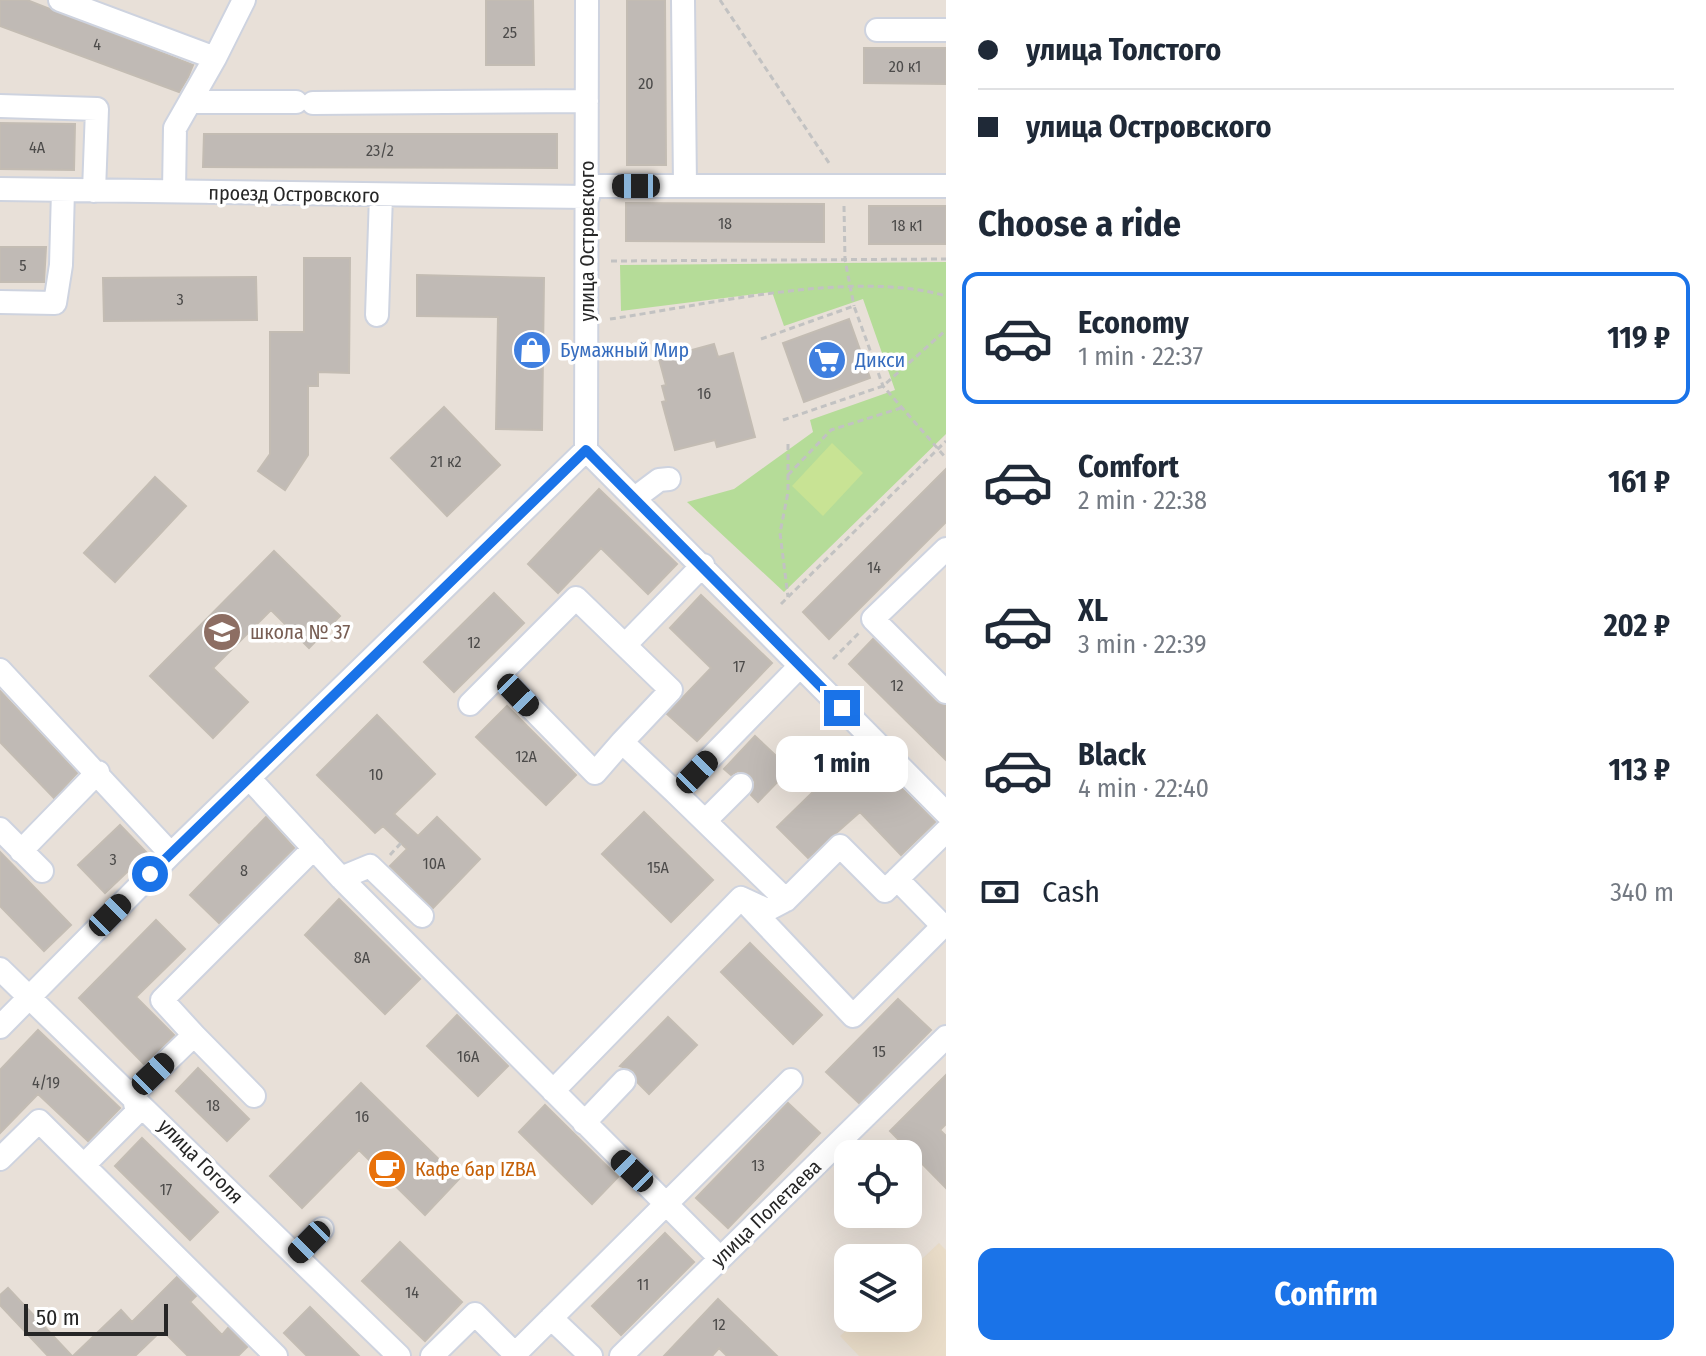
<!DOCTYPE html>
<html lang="en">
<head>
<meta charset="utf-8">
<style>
  body { margin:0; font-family:"Fira Sans Condensed",sans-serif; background:#f2f2f3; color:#1f2937; height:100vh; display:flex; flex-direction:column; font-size:30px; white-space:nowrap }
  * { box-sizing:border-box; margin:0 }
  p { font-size:26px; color:#747a83 }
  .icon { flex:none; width:44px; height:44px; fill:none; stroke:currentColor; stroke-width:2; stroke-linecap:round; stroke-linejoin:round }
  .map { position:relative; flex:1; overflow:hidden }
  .side { display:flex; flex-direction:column; background:#fff; width:760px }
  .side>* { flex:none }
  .hud { display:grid; align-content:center; height:176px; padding:0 32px; background:#fff }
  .tools { position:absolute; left:834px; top:1140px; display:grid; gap:16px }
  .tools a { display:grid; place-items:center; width:88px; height:88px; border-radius:16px; background:#fff; box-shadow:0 8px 32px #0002; font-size:40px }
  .scale { position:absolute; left:24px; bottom:20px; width:144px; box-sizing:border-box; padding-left:8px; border:4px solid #262626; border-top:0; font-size:22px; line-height:28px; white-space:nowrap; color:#262626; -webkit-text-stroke:6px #fff; paint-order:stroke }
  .end { position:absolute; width:36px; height:36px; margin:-18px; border:10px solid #1a73e8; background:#fff; box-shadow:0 0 0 4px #fff }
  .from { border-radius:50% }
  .bubble { position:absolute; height:56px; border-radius:16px; background:#fff; box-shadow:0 8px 32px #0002; font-size:26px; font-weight:700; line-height:56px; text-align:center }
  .car { position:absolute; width:24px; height:48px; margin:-24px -12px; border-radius:10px; box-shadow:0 0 6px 2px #0007; background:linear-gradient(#222 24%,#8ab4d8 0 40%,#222 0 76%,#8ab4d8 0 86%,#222 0) }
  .hud b { display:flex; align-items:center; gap:28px; height:76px; font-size:30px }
  .hud b+b { border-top:2px solid #e0e1e3 }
  .hud i { width:20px; height:20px; background:#1f2937 }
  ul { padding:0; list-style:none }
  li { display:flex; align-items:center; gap:24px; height:132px; margin:0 16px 12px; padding:0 16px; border:4px solid transparent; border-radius:16px }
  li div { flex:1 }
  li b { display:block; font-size:30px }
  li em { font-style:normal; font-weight:700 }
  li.selected { border-color:#1a73e8 }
  li>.icon { width:72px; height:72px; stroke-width:1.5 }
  h2 { padding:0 32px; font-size:36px; line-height:96px }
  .pay { display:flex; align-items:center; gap:20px; height:88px; padding:0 32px; font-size:30px }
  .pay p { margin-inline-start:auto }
  .primary-button { display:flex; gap:16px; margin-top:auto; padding:16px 32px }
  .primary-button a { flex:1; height:92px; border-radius:16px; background:#1a73e8; color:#fff; font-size:32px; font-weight:700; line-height:92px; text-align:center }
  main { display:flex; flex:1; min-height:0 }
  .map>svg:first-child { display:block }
  .education { fill:#e9dcc8 }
  .green { fill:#b5dc98 }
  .pitch { fill:#c8e394 }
  .building { fill:#c0bab5; stroke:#c3bcb3; stroke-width:2 }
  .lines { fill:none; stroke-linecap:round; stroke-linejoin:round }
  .minor-casing { stroke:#ced3df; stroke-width:26 }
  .path { stroke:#c2c2c2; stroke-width:3; stroke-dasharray:6 4; stroke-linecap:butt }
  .minor { stroke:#fff; stroke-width:22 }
  .route { stroke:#1a73e8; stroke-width:10 }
  .labels { text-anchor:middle; stroke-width:7; stroke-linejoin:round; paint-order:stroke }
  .number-label { font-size:16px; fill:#4c4b4a }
  .street-label { font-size:20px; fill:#262626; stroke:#fff }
  .shop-label { font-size:20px; fill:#366cbe; stroke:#fff; text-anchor:start }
  .education-label { font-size:20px; fill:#785e54; stroke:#fff; text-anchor:start }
  .food-label { font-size:20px; fill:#c56008; stroke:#fff; text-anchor:start }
</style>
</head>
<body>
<main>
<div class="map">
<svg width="946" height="1356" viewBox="0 0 946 1356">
  <rect width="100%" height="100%" fill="#e8e0d8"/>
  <path class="education" d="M939 1243 946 1250V1356H859L840 1336 860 1318H908V1272Z"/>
  <path class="green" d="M946 262V434L784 592 687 502 734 489 813 432 810 420 895 390 863 299 784 326 772 292 621 311 620 265Z"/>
  <path class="pitch" d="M832 443 863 473 823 516 792 486Z"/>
  <path class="building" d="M0 0H27L193 65 188 77 179 92 0 26Z
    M486 0H533L534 65H486Z
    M627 0H665L666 165H627Z
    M864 48H946V84L864 83Z
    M0 123 75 124 74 170 0 169Z
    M204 134H557V168L203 167Z
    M626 203 824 204V242L626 241Z
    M869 206H946V244H869Z
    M0 247H46L44 282H0Z
    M304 258H350L349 373 318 372V386H308V455L285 490 258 471 270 454V332H304Z
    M417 275 544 278 542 430 496 429 498 317 417 316Z
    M256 277 257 320 104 321 103 278Z
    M849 319 870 378 804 402 783 343Z
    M714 344 718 357 733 353 755 437 717 447 715 440 675 450 662 402 666 401 662 386 666 385 659 359Z
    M444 407 500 465 447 516 391 458Z
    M946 469V522L829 639 803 612Z
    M155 477 186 506 115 582 84 553Z
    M599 489 677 564 648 594 601 548 558 593 528 564Z
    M274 551 340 616 309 648 271 610 213 668 248 702 213 738 150 676Z
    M494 593 524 623 454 692 424 662Z
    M701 595 772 663 697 741 667 714 711 668 670 628Z
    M873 639 936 702 946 706V760L849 664Z
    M0 691 77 773 54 798 0 742Z
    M507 706 576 775 546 805 476 737Z
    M377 715 435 774 394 814 418 836 437 817 480 859 433 908 390 866 407 849 383 826 375 833 317 775Z
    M755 736 790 769 758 802 751 795 755 782 750 775 738 771 731 775 724 769Z
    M860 746 935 822 901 855 860 812 808 858 777 827Z
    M644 812 713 880 671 922 602 854Z
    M266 817 294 848 219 923 190 895Z
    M120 825 147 853 105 893 78 865Z
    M0 852 71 925 44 951 0 906Z
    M339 899 420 979 385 1014 305 935Z
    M156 920 185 949 136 997 174 1035 144 1064 79 998Z
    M750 943 822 1015 793 1044 721 972Z
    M898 999 931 1030 859 1103 826 1072Z
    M457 1015 508 1066 478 1096 427 1046Z
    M668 1017 697 1045 649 1094 638 1083 634 1071 620 1066Z
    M38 1030 120 1108 88 1141 38 1094 0 1133V1070Z
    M198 1068 249 1119 227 1141 176 1091Z
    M946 1075V1124L940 1130 946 1136V1188L890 1131Z
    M361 1083 459 1179 425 1215 359 1150 302 1208 270 1176Z
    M788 1103 820 1133 728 1228 696 1198Z
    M545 1105 618 1177 592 1204 519 1132Z
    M142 1138 218 1212 190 1240 115 1166Z
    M665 1233 694 1262 621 1335 592 1306Z
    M400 1242 462 1302 425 1341 362 1281Z
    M177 1277 196 1296 190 1302 222 1335 228 1328 247 1347 238 1356H188L162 1330 135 1356H73L121 1310 132 1322Z
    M8 1288 72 1356H48L0 1305V1295Z
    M718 1299 777 1356H727L719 1348 712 1356H664Z
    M310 1307 359 1356H307L284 1333Z"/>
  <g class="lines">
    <defs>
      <path id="minor" d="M60 0 215 58 175 128 174 191
        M587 0 586 450 946 813
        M683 0 685 186
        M877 30H946
        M215 58 244 0
        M190 102H296
        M313 103 587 101
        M0 106 97 109 94 191
        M588 186H946
        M0 189 588 197
        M0 302 55 303 61 265 63 190
        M377 315 381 195
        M635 498 659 480 669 479
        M946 549 873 619 946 692
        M625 645 703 565
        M0 670 171 854
        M499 675 595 773 622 742
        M470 704 576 598 671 690 622 742 676 793
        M249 778 341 878 720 1258
        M705 821 741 785
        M0 829 42 871
        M21 851 98 772
        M341 878 370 866 422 916
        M786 900 676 793 800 666
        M746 903 853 1016 943 926 897 879
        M0 969 399 1356
        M0 1027 171 854 586 450
        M194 1035 254 1096
        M553 1091 741 898 767 910 786 900 840 846 885 891 946 831
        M584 1123 624 1081
        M0 1159 39 1121 276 1356
        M85 1164 137 1112 133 1094 194 1035 162 1000 314 848
        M296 1255 322 1229
        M551 1318 591 1356
        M432 1356 475 1314 515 1354 791 1080
        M621 1356 946 1037"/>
    </defs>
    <use href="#minor" class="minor-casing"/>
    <path class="path" d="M720 0 831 166
      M844 206 845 260 854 306
      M611 261 946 259
      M610 319C707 305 854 269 946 296
      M761 339 854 306 883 386 946 458
      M783 420 883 386 946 330
      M788 444V492L780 533 788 597
      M788 475 831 430 901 408
      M781 604 946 441
      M833 659 859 633
      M390 855 401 843"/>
    <use href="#minor" class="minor"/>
  </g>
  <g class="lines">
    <path class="route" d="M150 874 586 450 842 708"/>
  </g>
  <defs>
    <symbol id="shop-disc" viewBox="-11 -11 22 22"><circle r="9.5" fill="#3f7fe0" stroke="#fff"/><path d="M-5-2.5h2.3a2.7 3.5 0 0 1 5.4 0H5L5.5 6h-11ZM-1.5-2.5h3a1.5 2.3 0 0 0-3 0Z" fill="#fff"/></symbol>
    <symbol id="supermarket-disc" viewBox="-11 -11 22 22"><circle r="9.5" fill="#3f7fe0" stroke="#fff"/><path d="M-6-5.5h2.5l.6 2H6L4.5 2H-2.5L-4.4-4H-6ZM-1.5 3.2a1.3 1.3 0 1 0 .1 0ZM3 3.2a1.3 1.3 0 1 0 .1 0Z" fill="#fff"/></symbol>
    <symbol id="school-disc" viewBox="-11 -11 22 22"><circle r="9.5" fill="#8d6e63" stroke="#fff"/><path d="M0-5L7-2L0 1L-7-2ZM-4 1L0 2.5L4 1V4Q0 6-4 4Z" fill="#fff"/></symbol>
    <symbol id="cafe-disc" viewBox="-11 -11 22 22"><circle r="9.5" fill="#e8710a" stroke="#fff"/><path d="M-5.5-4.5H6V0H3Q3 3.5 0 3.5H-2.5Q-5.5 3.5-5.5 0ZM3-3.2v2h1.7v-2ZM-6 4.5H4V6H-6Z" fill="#fff"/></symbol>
  </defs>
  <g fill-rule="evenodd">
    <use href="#shop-disc" x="510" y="328" width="44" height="44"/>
    <use href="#supermarket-disc" x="805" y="338" width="44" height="44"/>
    <use href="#school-disc" x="200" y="610" width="44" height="44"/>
    <use href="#cafe-disc" x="365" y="1147" width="44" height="44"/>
  </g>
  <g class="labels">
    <g class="number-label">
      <text x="510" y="38">25</text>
      <text x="97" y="50">4</text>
      <text x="905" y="72">20 к1</text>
      <text x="646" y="89">20</text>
      <text x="37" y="153">4А</text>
      <text x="380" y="156">23/2</text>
      <text x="725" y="229">18</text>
      <text x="907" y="231">18 к1</text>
      <text x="23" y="271">5</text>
      <text x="180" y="305">3</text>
      <text x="704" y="399">16</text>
      <text x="446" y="467">21 к2</text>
      <text x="874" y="573">14</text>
      <text x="474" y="648">12</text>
      <text x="739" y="672">17</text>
      <text x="897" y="691">12</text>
      <text x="526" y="762">12А</text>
      <text x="376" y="780">10</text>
      <text x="113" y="865">3</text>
      <text x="434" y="869">10А</text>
      <text x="658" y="873">15А</text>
      <text x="244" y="876">8</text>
      <text x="362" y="963">8А</text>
      <text x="879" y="1057">15</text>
      <text x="468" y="1062">16А</text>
      <text x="46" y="1088">4/19</text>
      <text x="213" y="1111">18</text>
      <text x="362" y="1122">16</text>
      <text x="758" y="1171">13</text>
      <text x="166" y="1195">17</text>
      <text x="643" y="1290">11</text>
      <text x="412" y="1298">14</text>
      <text x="719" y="1330">12</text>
    </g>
    <g class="street-label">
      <text transform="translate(294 194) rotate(1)" y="7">проезд Островского</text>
      <text transform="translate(587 241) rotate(-90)" y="7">улица Островского</text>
      <text transform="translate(201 1161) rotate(45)" y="7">улица Гоголя</text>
      <text transform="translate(766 1213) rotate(-44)" y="7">улица Полетаева</text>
    </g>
    <g class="shop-label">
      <text x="560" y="357">Бумажный Мир</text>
      <text x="855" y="367">Дикси</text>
    </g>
    <g class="education-label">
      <text x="250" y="639">школа № 37</text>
    </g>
    <g class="food-label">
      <text x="415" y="1176">Кафе бар IZBA</text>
    </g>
  </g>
</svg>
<div class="tools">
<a><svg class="icon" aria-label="locate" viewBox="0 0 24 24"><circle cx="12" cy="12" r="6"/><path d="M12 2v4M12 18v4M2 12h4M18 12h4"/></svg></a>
<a><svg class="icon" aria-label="layers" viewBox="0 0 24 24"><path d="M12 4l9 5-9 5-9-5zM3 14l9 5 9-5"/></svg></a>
</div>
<div class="scale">50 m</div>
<i class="end from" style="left:150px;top:874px"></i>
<i class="end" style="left:842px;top:708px"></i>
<div class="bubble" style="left:776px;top:736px;width:132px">1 min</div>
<i class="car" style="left:636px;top:186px;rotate:270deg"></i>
<i class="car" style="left:518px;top:695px;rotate:136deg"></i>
<i class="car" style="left:697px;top:772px;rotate:44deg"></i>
<i class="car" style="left:110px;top:915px;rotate:45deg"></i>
<i class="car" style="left:153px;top:1074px;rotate:46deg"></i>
<i class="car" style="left:632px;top:1171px;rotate:314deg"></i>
<i class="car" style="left:309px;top:1242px;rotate:225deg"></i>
</div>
<section class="side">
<div class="hud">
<b><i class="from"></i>улица Толстого</b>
<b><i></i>улица Островского</b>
</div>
<h2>Choose a ride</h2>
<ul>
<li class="selected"><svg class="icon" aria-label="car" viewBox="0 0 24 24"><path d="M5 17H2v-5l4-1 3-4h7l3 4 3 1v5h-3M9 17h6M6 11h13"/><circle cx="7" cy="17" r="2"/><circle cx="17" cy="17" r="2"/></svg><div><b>Economy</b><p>1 min · 22:37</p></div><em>119 ₽</em></li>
<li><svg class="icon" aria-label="car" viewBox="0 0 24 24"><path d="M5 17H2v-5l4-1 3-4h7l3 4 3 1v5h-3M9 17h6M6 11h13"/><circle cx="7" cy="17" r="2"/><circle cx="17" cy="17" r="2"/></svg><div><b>Comfort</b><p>2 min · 22:38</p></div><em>161 ₽</em></li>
<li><svg class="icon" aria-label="car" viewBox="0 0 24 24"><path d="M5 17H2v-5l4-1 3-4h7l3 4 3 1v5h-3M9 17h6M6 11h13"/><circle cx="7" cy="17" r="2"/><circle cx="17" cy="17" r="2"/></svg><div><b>XL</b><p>3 min · 22:39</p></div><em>202 ₽</em></li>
<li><svg class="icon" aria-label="car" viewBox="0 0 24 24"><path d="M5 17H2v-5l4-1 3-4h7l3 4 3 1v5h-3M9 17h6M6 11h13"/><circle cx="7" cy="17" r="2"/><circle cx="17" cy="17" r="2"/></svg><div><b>Black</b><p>4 min · 22:40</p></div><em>113 ₽</em></li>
</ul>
<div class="pay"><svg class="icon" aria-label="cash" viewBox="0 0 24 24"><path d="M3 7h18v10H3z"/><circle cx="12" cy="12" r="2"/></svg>Cash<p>340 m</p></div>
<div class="primary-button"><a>Confirm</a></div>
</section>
</main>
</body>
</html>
